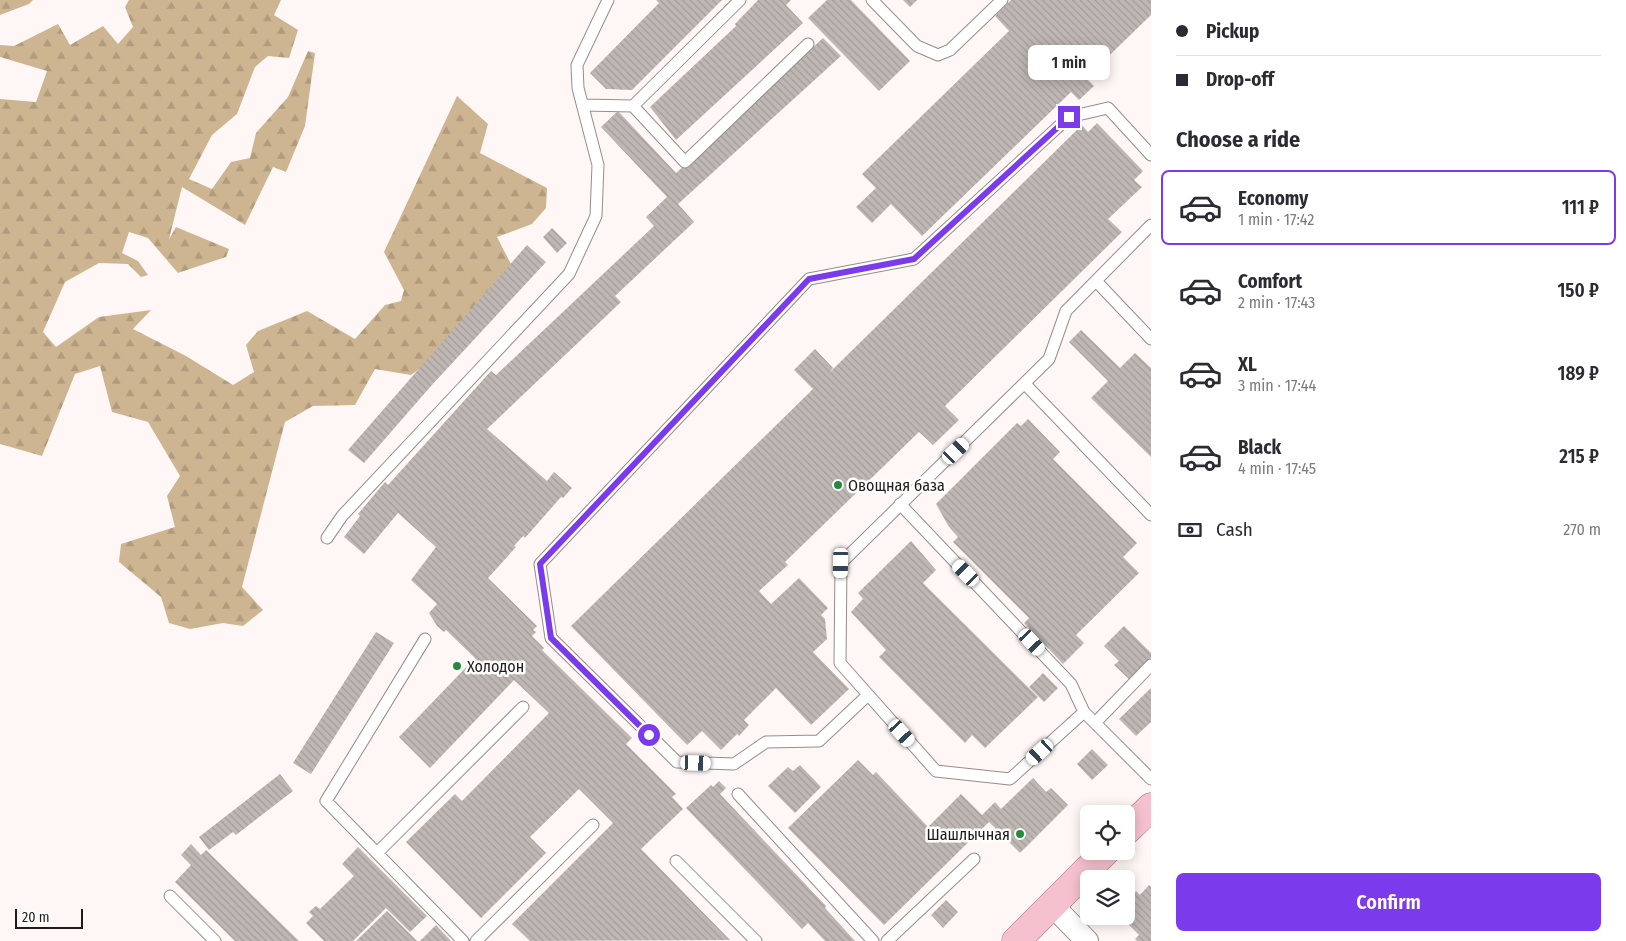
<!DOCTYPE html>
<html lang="en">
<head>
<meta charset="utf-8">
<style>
  body { margin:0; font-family:"Fira Sans Condensed",sans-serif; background:#f2f2f3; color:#2b2b33; height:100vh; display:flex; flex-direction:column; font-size:19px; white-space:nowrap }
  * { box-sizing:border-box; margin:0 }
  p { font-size:16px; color:#7c7c81 }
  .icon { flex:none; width:28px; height:28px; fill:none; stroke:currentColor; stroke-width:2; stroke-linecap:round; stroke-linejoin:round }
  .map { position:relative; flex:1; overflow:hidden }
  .drawer { display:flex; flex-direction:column; background:#fff; width:475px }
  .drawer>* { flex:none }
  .guide { display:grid; align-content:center; height:110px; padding:0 25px; background:#fff }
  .controls { position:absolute; left:1080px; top:805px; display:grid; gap:10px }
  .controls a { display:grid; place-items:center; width:55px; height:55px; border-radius:8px; background:#fff; box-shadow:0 2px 12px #0003; font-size:25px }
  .scale { position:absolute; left:15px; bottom:12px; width:68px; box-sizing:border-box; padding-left:5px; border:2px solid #1e1b1a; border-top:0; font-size:14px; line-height:18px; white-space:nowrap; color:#1e1b1a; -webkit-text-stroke:4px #fff; paint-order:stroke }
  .end { position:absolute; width:22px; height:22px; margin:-11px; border:6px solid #7c3aed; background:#fff; box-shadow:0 0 0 2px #fff }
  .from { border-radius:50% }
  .bubble { position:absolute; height:35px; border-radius:8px; background:#fff; box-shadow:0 2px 12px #0003; font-size:16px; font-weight:600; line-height:35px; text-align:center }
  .car { position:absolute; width:15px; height:30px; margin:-15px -8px; border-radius:6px; box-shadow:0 0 4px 1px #0007; background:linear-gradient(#fff 24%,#345 0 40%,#fff 0 76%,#345 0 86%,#fff 0) }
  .guide b { display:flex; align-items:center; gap:18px; height:48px; font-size:19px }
  .guide b+b { border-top:1px solid #e1e1e2 }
  .guide i { width:12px; height:12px; background:#2b2b33 }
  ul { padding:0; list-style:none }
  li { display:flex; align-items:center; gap:15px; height:75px; margin:0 10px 8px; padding:0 15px; border:2px solid transparent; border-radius:8px }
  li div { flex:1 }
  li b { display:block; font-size:19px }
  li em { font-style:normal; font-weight:600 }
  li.active { border-color:#7c3aed }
  li>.icon { width:45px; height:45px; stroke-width:1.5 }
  h2 { padding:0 25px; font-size:22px; line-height:60px }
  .pay { display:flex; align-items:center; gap:12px; height:55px; padding:0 25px; font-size:19px }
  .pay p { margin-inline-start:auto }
  .button { display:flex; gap:10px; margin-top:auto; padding:10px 25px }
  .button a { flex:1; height:58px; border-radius:8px; background:#7c3aed; color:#fff; font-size:20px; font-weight:600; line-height:58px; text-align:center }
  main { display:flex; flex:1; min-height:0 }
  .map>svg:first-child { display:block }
  .forest { fill:url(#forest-firs) }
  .building { fill:url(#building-back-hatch) }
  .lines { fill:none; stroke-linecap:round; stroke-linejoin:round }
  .lane-casing { stroke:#958d8c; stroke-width:13 }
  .street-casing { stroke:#958d8c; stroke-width:24 }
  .primary-casing { stroke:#a56c7a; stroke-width:29 }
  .lane { stroke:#fff; stroke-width:11 }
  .street { stroke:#fff; stroke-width:22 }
  .primary { stroke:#f5c1ce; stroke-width:28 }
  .route { stroke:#7c3aed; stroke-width:6 }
  .poi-dot { fill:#268a3e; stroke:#fff; stroke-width:2 }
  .labels { text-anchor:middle; stroke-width:5; stroke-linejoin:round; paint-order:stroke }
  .poi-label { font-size:16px; fill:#1e1b1a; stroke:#fff; text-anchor:start }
</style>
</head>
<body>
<main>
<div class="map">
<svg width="1151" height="941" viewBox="0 0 1151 941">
  <defs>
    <pattern id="forest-firs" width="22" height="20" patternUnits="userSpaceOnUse" patternTransform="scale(1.25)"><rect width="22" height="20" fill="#ceb592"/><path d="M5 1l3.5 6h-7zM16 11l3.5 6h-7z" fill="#b09b7d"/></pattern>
    <pattern id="building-back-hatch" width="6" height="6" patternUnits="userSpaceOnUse" patternTransform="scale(1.25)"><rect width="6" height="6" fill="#beb7b3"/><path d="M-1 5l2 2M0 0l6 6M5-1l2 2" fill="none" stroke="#a39d99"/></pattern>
  </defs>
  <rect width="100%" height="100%" fill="#fef7f5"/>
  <path class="forest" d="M0 0H33L29 4 0 15Z
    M129 0H281L274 15 298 30 289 58 268 56 255 67 237 114 212 135 189 179 212 189 231 162 250 158 256 133 288 97 308 51 315 53 305 126 286 172 273 167 245 225 182 187 169 239 176 227 229 249 226 257 178 273 148 238 129 232 122 253 138 261 148 275 141 277 128 264 99 263 65 282 43 332 56 347 99 317 151 310 133 329 186 356 233 385 254 372 246 345 258 331 307 311 355 339 385 305 401 301 404 290 384 252 457 96 488 124 480 153 547 188 546 208 532 224 497 237 513 268 429 362 411 375 375 369 355 405 313 406 285 422 242 587 263 610 243 626 223 623 190 629 169 623 161 597 119 562 121 544 175 527 167 496 180 476 148 422 112 412 100 366 75 374 42 456 0 444V99L36 102 47 71 0 57V45L14 46 58 24 70 45 103 26 118 44 133 27 125 7Z"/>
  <path class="building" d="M656 0H722L632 90 606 89 590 73 659 3Z
    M758 0H791L786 5 803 23 676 140 650 107 736 26 735 24Z
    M827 0H851L910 61 879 91 808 18Z
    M903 0H917L910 7Z
    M1011 0H1151V15L1086 78 1094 86 1079 100 1071 92 922 236 891 204 872 223 856 207 876 188 862 174 1009 31 995 16Z
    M823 38 841 56 678 204 694 222 615 296 621 302 487 429 547 481 554 472 572 488 563 498 561 497 525 538 523 536 514 546 516 547 488 578 537 626 533 630 536 632 532 636 544 648 542 650 632 738 626 744 676 794 672 797 683 809 641 849 730 940 530 941 512 924 613 823 579 789 530 837 546 853 481 918 406 842 455 794 462 801 549 713 514 680 430 768 399 737 475 658 446 630 444 632 437 626 429 613 437 604 411 580 436 547 398 513 364 554 344 537 360 516 358 514 385 482 388 485 491 371 496 375 654 226 646 217 667 197 601 127 618 111 676 173Z
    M1097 123 1143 171 1134 180 1142 187 1108 219 1122 232 945 406 959 420 933 445 919 432 785 562 788 565 759 591 771 604 799 578 828 608 821 615 825 619 827 639 813 652 849 689 811 725 776 688 744 720 749 725 739 736 737 734 721 750 702 731 687 745 571 626 813 389 794 370 815 349 833 368 829 373 1082 125 1088 132Z
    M552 228 567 243 557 253 543 237Z
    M527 245 546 262 431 386 364 463 348 450Z
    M1081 330 1120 368 1135 353 1151 368V457L1091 398 1108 381 1069 342Z
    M1028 419 1060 452 1053 459 1137 543 1123 557 1139 573 1076 635 1084 643 1063 664 1024 623 1029 618 953 542 958 537 949 527 936 504 1017 423 1021 426Z
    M911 541 936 570 923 583 1038 697 985 748 972 735 965 743 879 657 886 650 851 612 863 599 858 593Z
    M1124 626 1151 653V658L1130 680 1114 665 1119 661 1104 646Z
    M376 632 394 643 311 774 293 763Z
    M1043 673 1058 688 1044 702 1029 687Z
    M1151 688V722L1136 736 1119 719Z
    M1092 749 1108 765 1092 780 1077 764Z
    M858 760 873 775 876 772 928 827 961 794 982 815 995 802 1001 809 1033 778 1046 792 1051 788 1068 805 1020 853 989 822 884 925 788 828Z
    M800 765 821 787 795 813 768 786 788 767 793 771Z
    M280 774 293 791 236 835 233 832 209 850 199 837Z
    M719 781 726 788 720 794 826 906 825 908 855 941H825L808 923 802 929 686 808 711 785 713 787Z
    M191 844 201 855 206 850 299 941H235L175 882 191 865 181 855Z
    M358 847 427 916 410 932 386 908 353 941H324L306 923 313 916 309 912 316 906 320 909 354 876 342 864Z
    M1149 885 1151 887V941H1137L1135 939 1139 935 1120 916H1126V908L1133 902 1129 898 1136 891 1140 895Z
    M946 900 958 912 943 928 931 915Z
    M387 911 417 941H356Z
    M436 925 451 941H420Z"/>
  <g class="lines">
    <defs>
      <path id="lane" d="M872 0 917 46 938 55 950 50 1002 0
        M583 105 633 106 685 162 808 44
        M633 106 740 0
        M1151 225 1066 311 1049 359 841 563 840 663 936 771 1010 779 1084 712 1151 779
        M1096 281 1151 339
        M1025 384 1151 515
        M900 504 1071 684 1084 712
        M327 538 342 516 569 274 596 216 598 165 578 88 577 65 608 0
        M425 639 326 801 463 941
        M868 695 819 741 766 742 734 764 677 762 551 638 540 564 809 279 914 259 1069 117 1108 108 1151 155
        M1095 723 1151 665
        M738 794 873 941
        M377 853 523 707
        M676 861 756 941
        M170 896 215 941
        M476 941 593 825
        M887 941 974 859"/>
      <path id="street" d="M1052 905 1087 941"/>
      <path id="primary" d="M1126 831 1151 807
        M1016 941 1106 851"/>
    </defs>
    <use href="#lane" class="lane-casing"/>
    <use href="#street" class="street-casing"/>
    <use href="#primary" class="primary-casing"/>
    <use href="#lane" class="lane"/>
    <use href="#street" class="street"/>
    <use href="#primary" class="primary"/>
  </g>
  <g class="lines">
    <path class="route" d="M649 735 551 638 540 564 809 279 914 259 1069 117"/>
  </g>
  <g class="poi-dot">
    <circle cx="838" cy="485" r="5"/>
    <circle cx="457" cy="666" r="5"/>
    <circle cx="1020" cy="834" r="5"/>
  </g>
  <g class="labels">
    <g class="poi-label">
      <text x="848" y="491">Овощная база</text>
      <text x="467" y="672">Холодон</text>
      <text x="1010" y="840" text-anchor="end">Шашлычная</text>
    </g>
  </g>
</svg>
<div class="controls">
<a><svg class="icon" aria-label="locate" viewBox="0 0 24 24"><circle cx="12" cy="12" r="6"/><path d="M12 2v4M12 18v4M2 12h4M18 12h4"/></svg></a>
<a><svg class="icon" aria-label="layers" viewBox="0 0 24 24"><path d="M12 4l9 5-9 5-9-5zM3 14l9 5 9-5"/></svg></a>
</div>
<div class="scale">20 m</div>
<i class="end from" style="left:649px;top:735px"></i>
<i class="end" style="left:1069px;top:117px"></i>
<div class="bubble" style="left:1028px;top:45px;width:82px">1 min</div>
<i class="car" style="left:956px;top:451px;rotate:46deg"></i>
<i class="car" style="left:841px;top:563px;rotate:181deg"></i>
<i class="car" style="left:966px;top:573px;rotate:316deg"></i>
<i class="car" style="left:1032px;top:642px;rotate:137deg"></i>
<i class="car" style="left:902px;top:733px;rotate:138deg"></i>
<i class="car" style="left:1040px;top:752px;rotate:228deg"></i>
<i class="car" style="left:696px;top:763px;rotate:92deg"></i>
</div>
<section class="drawer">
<div class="guide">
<b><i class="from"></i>Pickup</b>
<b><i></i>Drop-off</b>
</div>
<h2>Choose a ride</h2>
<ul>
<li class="active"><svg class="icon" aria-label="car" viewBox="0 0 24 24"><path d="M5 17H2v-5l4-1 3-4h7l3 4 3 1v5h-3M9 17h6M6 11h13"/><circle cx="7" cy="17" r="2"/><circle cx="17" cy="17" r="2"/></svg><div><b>Economy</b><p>1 min · 17:42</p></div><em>111 ₽</em></li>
<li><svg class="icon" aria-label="car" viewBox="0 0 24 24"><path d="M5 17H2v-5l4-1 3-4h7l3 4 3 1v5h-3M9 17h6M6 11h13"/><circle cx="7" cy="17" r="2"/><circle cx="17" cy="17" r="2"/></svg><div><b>Comfort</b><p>2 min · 17:43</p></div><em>150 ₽</em></li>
<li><svg class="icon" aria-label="car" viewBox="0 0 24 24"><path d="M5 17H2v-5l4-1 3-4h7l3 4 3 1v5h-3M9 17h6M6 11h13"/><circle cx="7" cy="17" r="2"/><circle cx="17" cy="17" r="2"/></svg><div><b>XL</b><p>3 min · 17:44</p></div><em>189 ₽</em></li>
<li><svg class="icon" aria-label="car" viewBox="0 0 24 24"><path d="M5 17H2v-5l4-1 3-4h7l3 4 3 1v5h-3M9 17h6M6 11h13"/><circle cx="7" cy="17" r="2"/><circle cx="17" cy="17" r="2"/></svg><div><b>Black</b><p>4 min · 17:45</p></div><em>215 ₽</em></li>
</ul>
<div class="pay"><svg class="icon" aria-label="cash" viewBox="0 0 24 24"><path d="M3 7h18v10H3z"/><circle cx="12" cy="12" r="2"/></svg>Cash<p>270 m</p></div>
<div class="button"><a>Confirm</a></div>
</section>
</main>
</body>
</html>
